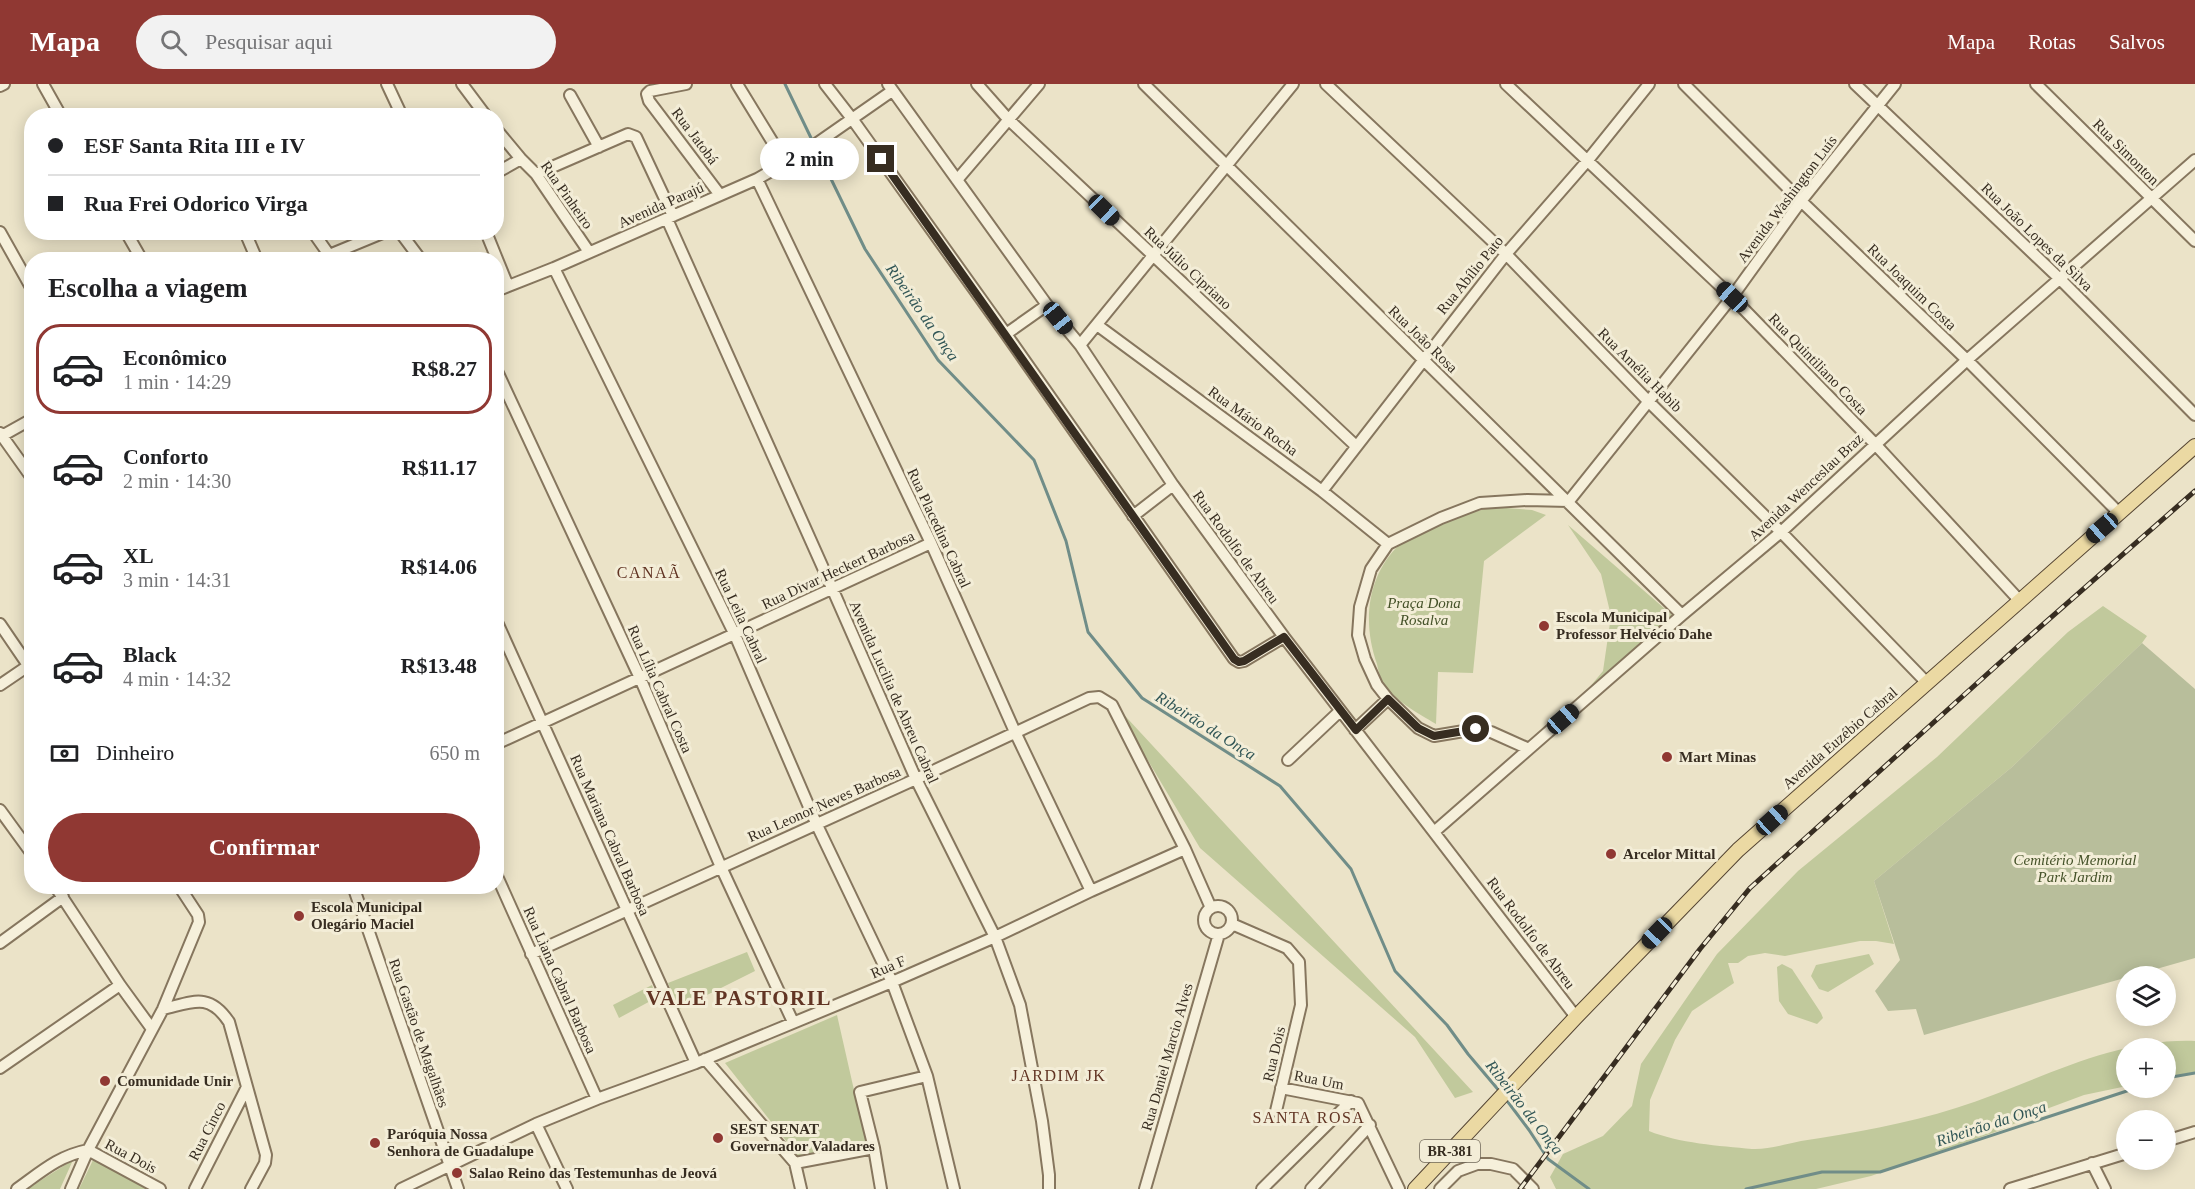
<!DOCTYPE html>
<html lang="pt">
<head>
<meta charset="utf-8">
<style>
  body { margin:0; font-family:"Times New Roman",serif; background:#f2f2f2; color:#202124; height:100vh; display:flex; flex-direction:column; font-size:22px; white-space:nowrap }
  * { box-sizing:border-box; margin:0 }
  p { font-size:20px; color:#757577 }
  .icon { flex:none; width:33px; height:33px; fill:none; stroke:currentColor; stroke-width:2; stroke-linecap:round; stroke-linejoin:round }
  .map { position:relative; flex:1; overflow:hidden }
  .sheet { position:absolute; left:24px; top:168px; width:480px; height:642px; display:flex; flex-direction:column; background:#fff; border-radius:24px; box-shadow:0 3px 15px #0003 }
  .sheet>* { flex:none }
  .guide { position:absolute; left:24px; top:24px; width:480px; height:132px; border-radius:24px; box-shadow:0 3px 15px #0003; display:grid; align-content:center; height:132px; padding:0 24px; background:#fff }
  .fabs { position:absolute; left:2116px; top:882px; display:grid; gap:12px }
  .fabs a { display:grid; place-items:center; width:60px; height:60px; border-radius:50%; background:#fff; box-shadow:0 3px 15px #0003; font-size:30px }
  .end { position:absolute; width:27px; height:27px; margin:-14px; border:8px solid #372d21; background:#fff; box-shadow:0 0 0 3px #fff }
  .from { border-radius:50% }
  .bubble { position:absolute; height:42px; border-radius:21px; background:#fff; box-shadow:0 3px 15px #0003; font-size:20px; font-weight:700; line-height:42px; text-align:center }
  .car { position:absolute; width:18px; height:36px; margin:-18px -9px; border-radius:8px; box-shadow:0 0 4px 2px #0007; background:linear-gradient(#222 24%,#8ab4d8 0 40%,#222 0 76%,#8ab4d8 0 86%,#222 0) }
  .guide b { display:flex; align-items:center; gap:21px; height:57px; font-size:22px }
  .guide b+b { border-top:2px solid #e0e0e0 }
  .guide i { width:15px; height:15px; background:#202124 }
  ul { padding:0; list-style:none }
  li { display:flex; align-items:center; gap:18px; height:90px; margin:0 12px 9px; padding:0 12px; border:3px solid transparent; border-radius:24px }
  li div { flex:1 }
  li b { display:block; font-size:22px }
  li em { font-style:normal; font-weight:700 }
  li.current { border-color:#903833 }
  li>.icon { width:54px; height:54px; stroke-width:1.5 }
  h2 { padding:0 24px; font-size:27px; line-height:72px }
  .pay { display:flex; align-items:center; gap:15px; height:66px; padding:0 24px; font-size:22px }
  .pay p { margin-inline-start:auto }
  .action { display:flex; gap:12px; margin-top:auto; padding:12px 24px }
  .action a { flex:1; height:69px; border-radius:36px; background:#903833; color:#fff; font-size:24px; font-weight:700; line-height:69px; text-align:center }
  header { display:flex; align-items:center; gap:36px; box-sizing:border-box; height:84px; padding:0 30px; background:#903833; color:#fff }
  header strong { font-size:28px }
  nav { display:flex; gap:33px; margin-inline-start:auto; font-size:21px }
  .search { width:420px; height:54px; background:#f2f2f2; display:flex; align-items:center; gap:15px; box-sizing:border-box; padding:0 21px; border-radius:33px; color:#757577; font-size:22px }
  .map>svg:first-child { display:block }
  .green { fill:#c1c99c }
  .cemetery { fill:#b8be9b }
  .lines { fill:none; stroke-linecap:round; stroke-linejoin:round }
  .stream { stroke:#708d88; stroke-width:3 }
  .minor-casing { stroke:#86765e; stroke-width:14 }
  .major-casing { stroke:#544432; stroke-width:16 }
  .minor { stroke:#f6f0db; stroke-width:10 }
  .major { stroke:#ebd9a3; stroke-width:14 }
  .rail-casing { stroke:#372d21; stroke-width:5 }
  .rail { stroke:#f3edd7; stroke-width:3; stroke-dasharray:9; stroke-linecap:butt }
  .route { stroke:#372d21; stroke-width:8 }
  .poi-dot { fill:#903833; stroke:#f3edd7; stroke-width:2 }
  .labels { text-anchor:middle; stroke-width:6; stroke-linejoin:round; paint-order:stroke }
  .shield { fill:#f3edd7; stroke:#6f6758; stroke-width:1.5 }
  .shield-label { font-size:14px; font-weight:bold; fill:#372d21 }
  .street-label { font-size:15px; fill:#372d21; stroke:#f3edd7 }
  .park-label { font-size:15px; font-style:italic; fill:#455229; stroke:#f3edd7 }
  .poi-label { font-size:15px; font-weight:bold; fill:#372d21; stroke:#f3edd7; text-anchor:start }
  .water-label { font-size:16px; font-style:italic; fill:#315656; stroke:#f3edd7 }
  .neighbourhood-label { font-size:16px; letter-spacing:1.5px; fill:#613423; stroke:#f3edd7 }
  .district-label { font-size:21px; font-weight:bold; letter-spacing:1.5px; fill:#613423; stroke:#f3edd7 }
</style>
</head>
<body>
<header>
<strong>Mapa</strong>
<div class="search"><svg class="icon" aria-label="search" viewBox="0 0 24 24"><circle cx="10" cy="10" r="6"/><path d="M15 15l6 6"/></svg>Pesquisar aqui</div>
<nav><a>Mapa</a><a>Rotas</a><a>Salvos</a></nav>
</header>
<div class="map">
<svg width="2195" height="1105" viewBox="0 0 2195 1105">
  <rect width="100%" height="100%" fill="#ebe3c8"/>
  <path class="green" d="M1493 423 1532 426 1546 431 1484 477 1473 589 1438 588 1436 640C1418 629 1394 617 1383 598 1380 593 1378 586 1377 580 1363 541 1366 496 1396 464 1411 448 1470 428 1493 423Z
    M1568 441 1672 531 1588 605 1603 587 1611 532 1601 490Z
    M2103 522 2147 552 2142 559 2012 683 1874 797 1894 860 1876 857H1860L1785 872 1765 869 1748 872 1738 879H1728L1734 899 1692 927 1675 956 1650 1016 1649 1047C1678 1059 1720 1062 1752 1065 1767 1066 1786 1060 1801 1057 1853 1049 1906 1040 1956 1024 2035 999 2110 954 2195 957V988L2166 993V964H2127V1002L2084 1011 2041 1027 2001 1046 1871 1092 1816 1105H1556L1550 1093 1563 1070 1603 1052 1632 1022 1641 980 1717 870 1798 787 1937 673 2068 548Z
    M1115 621 1473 1008 1455 1014 1415 953 1200 764Z
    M747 868 755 887 679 925 668 899Z
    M1869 870 1874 880 1828 908 1819 905 1811 892 1816 881Z
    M1782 880 1792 885 1821 929 1823 934 1817 940 1788 930 1779 917 1777 883Z
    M652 901 656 914 619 934 613 921Z
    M837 931 866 1059 798 1072 725 979Z
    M94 1074 150 1105H79Z
    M73 1076 60 1105H27Z"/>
  <path class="cemetery" d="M2142 559 2195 605V874L1924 951 1916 925 1888 927 1875 907 1900 876 1874 797 2012 683Z"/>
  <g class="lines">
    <path class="stream" d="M785 0 813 58
      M816 64 865 165 938 276 1034 376 1066 457 1088 548 1142 614 1280 702 1351 785 1395 887 1447 941 1468 970 1501 1009
      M2166 994 2195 989
      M1505 1014 1529 1046 1548 1075 1589 1105
      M1746 1105 1822 1088H1880L2136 1004"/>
    <defs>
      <path id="minor" d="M43 0 61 32
        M387 0 402 32
        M462 0 486 32
        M686 0 650 7 647 10 649 17 720 111
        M737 0 786 80
        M825 0 853 36 1006 250 1234 575 1239 578 1244 577 1284 553
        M888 0 1047 221 1080 261 1173 401 1284 553 1576 933
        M977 0 1008 35 1356 362
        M1144 0 1682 531
        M1326 0 1506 170 1649 318 1781 448 1927 599
        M1506 0 1732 213 1875 360 2020 517
        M1684 0 1801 117 1967 276 2119 429
        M1855 0 2061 196 2195 331
        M2036 0 2195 157
        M0 2 4 0
        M570 11 599 63
        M496 45 521 75 536 90 589 168
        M496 89 521 75
        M536 90 628 50 636 53 673 132
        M757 95 931 459 1015 648 1091 807
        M957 96 1039 0
        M667 135 832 504 916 695 995 853 1020 921 1042 1037 1049 1091V1105
        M0 148 32 205
        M126 148 142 176
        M245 148 257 176
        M313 148 332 175
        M400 148 421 176
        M486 148 508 202
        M317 176 385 148
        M554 184 735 551 816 739 892 898 927 992 954 1105
        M496 207 554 184 757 95 803 69 892 7
        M1097 241 1322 407 1388 460
        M1006 250 1047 221
        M1080 261 1293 0
        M496 285 640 594 721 783 793 938
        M0 349 32 394
        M0 353 32 335
        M1322 407 1506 170 1588 76 1649 0
        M1133 432 1173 401
        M496 536 696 979
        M0 540 32 587
        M0 601 28 582
        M1355 646 1388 615
        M496 660 931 459
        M1529 665 1491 648 1476 645 1434 652 1418 644 1388 615 1377 601 1365 575 1358 551 1360 523 1371 485 1388 460 1441 434 1480 419 1527 416 1569 417 1732 213 1801 117 1895 0
        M1288 676 1340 627
        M0 726 32 770
        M1434 748 1682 531 1781 448 1967 276 2195 76
        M496 790 597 1015
        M55 802 120 901 152 945
        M353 802 458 1105
        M1204 836a14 14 0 1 1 28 0a14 14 0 1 1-28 0Z
        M1232 840 1287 864 1299 878 1301 921 1276 1027
        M0 859 63 813
        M531 870 916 695 1089 614 1099 613 1112 621 1185 765 1211 824
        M163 925C193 918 209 908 229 938L266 1071 265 1079 251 1105
        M705 975 795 1079 801 1105
        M0 984 120 901
        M1281 1004 1358 1019 1399 1105
        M536 1040 567 1105
        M2166 1057 2195 1048
        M88 1066 160 1105
        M795 1079 874 1064
        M2092 1079 2105 1105
        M17 1105C41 1088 58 1072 88 1066
        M71 1105 88 1066 163 925 199 838 198 831 179 802
        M195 1105 247 1003
        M401 1105 536 1040 597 1015 696 979 892 898 995 853 1091 807 1185 765
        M881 1105 874 1064 860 1008 927 992
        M1145 1105 1219 850
        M1262 1105 1351 1017
        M1311 1105 1370 1041
        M1440 1105 1458 1087 1477 1080H1491L1513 1085 1533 1105
        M2010 1105 2127 1069"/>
      <path id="major" d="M1415 1105 1576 933 1738 766 2195 362"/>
    </defs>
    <use href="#minor" class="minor-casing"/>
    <use href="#major" class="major-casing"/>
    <use href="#minor" class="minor"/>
    <use href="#major" class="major"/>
    <defs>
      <path id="rail" d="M1520 1105 1700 865 1750 804 2015 565 2195 407"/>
    </defs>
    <use href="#rail" class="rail-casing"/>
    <use href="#rail" class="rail"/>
  </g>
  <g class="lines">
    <path class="route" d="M881 75 1234 575 1239 578 1244 577 1284 553 1356 646 1388 615 1418 644 1434 652 1476 645"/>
  </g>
  <g class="poi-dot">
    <circle cx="1544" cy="542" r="6"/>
    <circle cx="1667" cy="673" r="6"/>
    <circle cx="1611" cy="770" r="6"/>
    <circle cx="299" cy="832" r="6"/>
    <circle cx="105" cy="997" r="6"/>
    <circle cx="718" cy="1054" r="6"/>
    <circle cx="375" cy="1059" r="6"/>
    <circle cx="457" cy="1089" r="6"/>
  </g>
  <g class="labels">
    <rect class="shield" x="1420" y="1056" width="60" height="22" rx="4.5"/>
    <g class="shield-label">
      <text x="1450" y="1072">BR-381</text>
    </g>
    <g class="street-label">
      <text transform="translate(695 52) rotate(53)" y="5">Rua Jatobá</text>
      <text transform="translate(2126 68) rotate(45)" y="5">Rua Simonton</text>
      <text transform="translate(567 111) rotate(55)" y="5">Rua Pinheiro</text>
      <text transform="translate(1787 115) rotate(-53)" y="5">Avenida Washington Luís</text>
      <text transform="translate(661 121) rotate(-24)" y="5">Avenida Parajú</text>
      <text transform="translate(2037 153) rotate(44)" y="5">Rua João Lopes da Silva</text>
      <text transform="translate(1188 184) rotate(43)" y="5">Rua Júlio Cipriano</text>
      <text transform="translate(1470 191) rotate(-51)" y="5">Rua Abílio Pato</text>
      <text transform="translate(1912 203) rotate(44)" y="5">Rua Joaquim Costa</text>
      <text transform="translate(1423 255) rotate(44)" y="5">Rua João Rosa</text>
      <text transform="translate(1818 280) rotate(46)" y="5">Rua Quintiliano Costa</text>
      <text transform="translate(1640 286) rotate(45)" y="5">Rua Amélia Habib</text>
      <text transform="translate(1253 337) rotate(36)" y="5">Rua Mário Rocha</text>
      <text transform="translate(1806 403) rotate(-43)" y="5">Avenida Wenceslau Braz</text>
      <text transform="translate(939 444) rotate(65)" y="5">Rua Placedina Cabral</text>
      <text transform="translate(1236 463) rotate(54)" y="5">Rua Rodolfo de Abreu</text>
      <text transform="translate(838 486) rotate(-25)" y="5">Rua Divar Heckert Barbosa</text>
      <text transform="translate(741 532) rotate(65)" y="5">Rua Leila Cabral</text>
      <text transform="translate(660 605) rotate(66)" y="5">Rua Lília Cabral Costa</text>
      <text transform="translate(894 608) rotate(66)" y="5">Avenida Lucilia de Abreu Cabral</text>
      <text transform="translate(1840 654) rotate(-41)" y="5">Avenida Euzébio Cabral</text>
      <text transform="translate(824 720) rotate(-24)" y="5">Rua Leonor Neves Barbosa</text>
      <text transform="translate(610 751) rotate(66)" y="5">Rua Mariana Cabral Barbosa</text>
      <text transform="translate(1531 849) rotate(53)" y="5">Rua Rodolfo de Abreu</text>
      <text transform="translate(888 883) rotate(-23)" y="5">Rua F</text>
      <text transform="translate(560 896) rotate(66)" y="5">Rua Liana Cabral Barbosa</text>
      <text transform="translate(419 949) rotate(71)" y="5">Rua Gastão de Magalhães</text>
      <text transform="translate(1274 970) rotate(-77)" y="5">Rua Dois</text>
      <text transform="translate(1167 973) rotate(-74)" y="5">Rua Daniel Marcio Alves</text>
      <text transform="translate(1319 996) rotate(11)" y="5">Rua Um</text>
      <text transform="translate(207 1047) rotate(-63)" y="5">Rua Cinco</text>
      <text transform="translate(131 1072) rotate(28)" y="5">Rua Dois</text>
    </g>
    <g class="park-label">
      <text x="1424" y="524">Praça Dona<tspan x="1424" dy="17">Rosalva</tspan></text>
      <text x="2075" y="781">Cemitério Memorial<tspan x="2075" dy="17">Park Jardim</tspan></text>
    </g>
    <g class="poi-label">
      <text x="1556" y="538">Escola Municipal<tspan x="1556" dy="17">Professor Helvécio Dahe</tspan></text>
      <text x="1679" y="678">Mart Minas</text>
      <text x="1623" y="775">Arcelor Mittal</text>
      <text x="311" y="828">Escola Municipal<tspan x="311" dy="17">Olegário Maciel</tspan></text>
      <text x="117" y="1002">Comunidade Unir</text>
      <text x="730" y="1050">SEST SENAT<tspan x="730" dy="17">Governador Valadares</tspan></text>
      <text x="387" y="1055">Paróquia Nossa<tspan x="387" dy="17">Senhora de Guadalupe</tspan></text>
      <text x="469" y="1094">Salao Reino das Testemunhas de Jeová</text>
    </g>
    <g class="water-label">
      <text transform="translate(923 228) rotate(55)" y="6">Ribeirão da Onça</text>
      <text transform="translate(1206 641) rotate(32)" y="6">Ribeirão da Onça</text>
      <text transform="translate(1525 1023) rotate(52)" y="6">Ribeirão da Onça</text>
      <text transform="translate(1991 1039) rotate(-18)" y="6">Ribeirão da Onça</text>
    </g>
    <g class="neighbourhood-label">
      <text x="649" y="494">CANAÃ</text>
      <text x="1059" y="997">JARDIM JK</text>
      <text x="1309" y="1039">SANTA ROSA</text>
    </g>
    <g class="district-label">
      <text x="739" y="921">VALE PASTORIL</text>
    </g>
  </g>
</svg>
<div class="fabs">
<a><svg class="icon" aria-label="layers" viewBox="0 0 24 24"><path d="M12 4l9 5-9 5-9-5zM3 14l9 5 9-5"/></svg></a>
<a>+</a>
<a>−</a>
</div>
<i class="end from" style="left:1476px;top:645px"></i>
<i class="end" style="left:881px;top:75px"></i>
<div class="bubble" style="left:760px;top:54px;width:99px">2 min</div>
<i class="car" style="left:1104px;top:126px;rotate:134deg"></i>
<i class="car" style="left:1732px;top:213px;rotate:313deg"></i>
<i class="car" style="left:1058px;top:234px;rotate:141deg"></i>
<i class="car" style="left:2102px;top:444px;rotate:229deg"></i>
<i class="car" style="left:1563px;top:635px;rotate:49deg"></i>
<i class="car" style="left:1772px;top:736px;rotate:48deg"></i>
<i class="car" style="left:1657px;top:849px;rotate:224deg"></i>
<div class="guide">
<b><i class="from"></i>ESF Santa Rita III e IV</b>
<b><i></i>Rua Frei Odorico Virga</b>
</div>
<section class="sheet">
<h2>Escolha a viagem</h2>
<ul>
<li class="current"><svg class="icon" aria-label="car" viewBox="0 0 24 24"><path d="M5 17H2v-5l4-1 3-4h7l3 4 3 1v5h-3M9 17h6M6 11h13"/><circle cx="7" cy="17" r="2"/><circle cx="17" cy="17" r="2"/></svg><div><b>Econômico</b><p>1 min · 14:29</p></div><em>R$8.27</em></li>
<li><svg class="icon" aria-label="car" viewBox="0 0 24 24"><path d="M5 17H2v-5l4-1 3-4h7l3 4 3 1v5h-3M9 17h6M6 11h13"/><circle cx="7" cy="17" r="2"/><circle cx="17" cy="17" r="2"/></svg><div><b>Conforto</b><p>2 min · 14:30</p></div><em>R$11.17</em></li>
<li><svg class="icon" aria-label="car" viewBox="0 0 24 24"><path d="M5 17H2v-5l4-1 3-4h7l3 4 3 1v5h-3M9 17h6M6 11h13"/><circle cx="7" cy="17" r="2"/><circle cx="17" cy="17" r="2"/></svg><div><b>XL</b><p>3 min · 14:31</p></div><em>R$14.06</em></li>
<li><svg class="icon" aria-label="car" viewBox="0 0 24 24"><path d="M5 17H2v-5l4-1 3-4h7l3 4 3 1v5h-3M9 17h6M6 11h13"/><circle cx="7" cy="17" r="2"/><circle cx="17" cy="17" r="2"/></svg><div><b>Black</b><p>4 min · 14:32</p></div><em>R$13.48</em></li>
</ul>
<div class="pay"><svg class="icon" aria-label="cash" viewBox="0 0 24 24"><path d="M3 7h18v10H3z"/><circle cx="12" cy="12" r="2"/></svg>Dinheiro<p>650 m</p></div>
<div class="action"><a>Confirmar</a></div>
</section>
</div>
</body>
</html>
